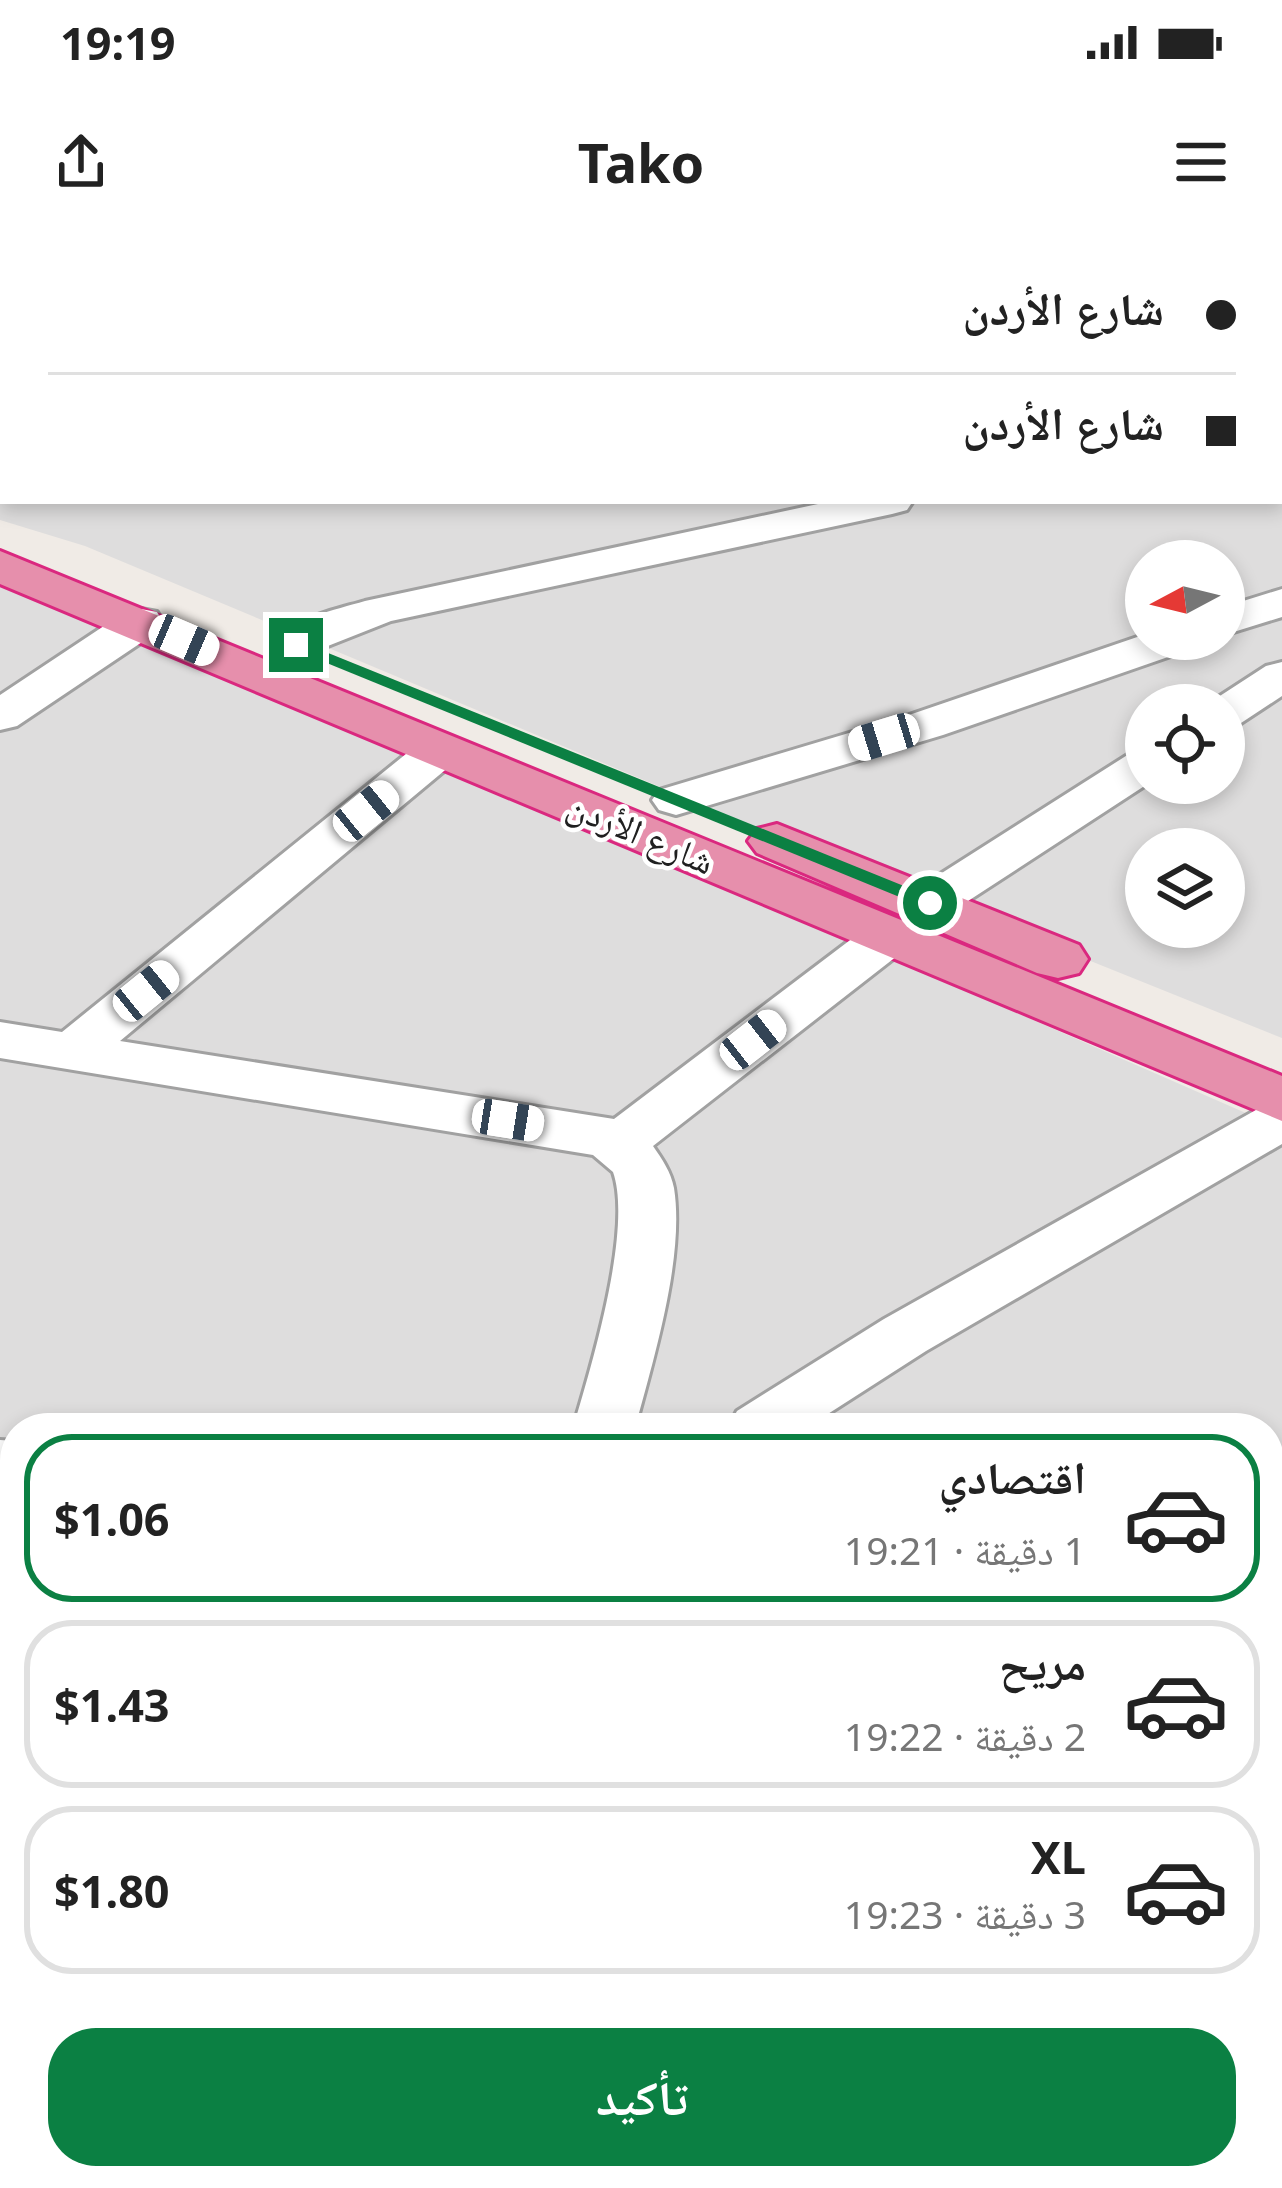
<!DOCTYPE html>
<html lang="ar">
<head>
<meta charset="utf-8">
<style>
  body { margin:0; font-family:"Noto Sans","Noto Naskh Arabic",sans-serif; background:#f2f2f2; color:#222; direction:rtl; height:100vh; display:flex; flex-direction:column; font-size:45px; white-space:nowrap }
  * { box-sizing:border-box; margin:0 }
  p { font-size:39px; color:#767676 }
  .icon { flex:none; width:66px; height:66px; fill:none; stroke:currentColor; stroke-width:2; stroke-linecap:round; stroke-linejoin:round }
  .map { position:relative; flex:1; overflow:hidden; direction:ltr }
  .panel { position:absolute; left:0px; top:1173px; width:1284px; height:777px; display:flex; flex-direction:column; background:#fff; border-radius:48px 48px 0 0; box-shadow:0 6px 18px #0003; direction:rtl }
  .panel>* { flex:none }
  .banner { position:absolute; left:0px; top:0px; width:1284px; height:264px; box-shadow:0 6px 18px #0003; direction:rtl; display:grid; align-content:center; height:264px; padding:0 48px; background:#fff }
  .needle { width:78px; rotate:263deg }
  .tools { position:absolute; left:1125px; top:300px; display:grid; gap:24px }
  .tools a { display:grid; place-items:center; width:120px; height:120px; border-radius:50%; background:#fff; box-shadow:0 6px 18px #0003; font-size:60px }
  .end { position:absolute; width:54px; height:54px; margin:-27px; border:15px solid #0b8043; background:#fff; box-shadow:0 0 0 6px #fff }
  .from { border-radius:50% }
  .car { position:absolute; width:36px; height:72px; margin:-36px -18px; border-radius:15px; box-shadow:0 0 9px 3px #0007; background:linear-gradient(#fff 24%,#345 0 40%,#fff 0 76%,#345 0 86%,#fff 0) }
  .banner b { display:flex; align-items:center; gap:42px; height:114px; font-size:45px }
  .banner b+b { border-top:3px solid #e0e0e0 }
  .banner i { width:30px; height:30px; background:#222 }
  ul { padding:21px 0 0; list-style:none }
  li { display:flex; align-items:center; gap:36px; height:168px; margin:0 24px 18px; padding:0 24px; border:6px solid #e0e0e0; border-radius:48px }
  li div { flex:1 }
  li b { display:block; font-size:45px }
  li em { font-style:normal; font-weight:700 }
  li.current { border-color:#0b8043 }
  li>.icon { width:108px; height:108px; stroke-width:1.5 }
  .action { display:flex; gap:24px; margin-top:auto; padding:24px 48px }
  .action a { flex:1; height:138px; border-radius:48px; background:#0b8043; color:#fff; font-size:48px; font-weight:700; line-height:138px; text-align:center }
  .status { display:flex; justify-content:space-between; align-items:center; height:84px; padding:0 60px; background:#fff; direction:ltr }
  .status svg { height:33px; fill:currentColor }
  header { display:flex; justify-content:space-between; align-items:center; height:156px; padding:0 48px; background:#fff; font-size:54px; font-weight:700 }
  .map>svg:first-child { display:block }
  .residential { fill:#dedddd; fill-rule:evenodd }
  .cemetery { fill:#a8c9a8 }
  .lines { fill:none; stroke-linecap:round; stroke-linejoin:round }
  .stream { fill:#a7d9dd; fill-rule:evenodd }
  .street-casing { stroke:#a1a1a1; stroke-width:6 }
  .secondary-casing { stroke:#787306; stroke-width:6 }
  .highway-casing { stroke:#da287f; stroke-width:6 }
  .street { fill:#fff; fill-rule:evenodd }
  .secondary { fill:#f9f3bb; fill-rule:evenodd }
  .highway { fill:#e68fac; fill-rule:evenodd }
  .route { fill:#0b8043 }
  .labels { text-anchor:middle; stroke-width:9; stroke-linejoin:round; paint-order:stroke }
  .street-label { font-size:36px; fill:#202020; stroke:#fff }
</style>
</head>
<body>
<div class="status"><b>19:19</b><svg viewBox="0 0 49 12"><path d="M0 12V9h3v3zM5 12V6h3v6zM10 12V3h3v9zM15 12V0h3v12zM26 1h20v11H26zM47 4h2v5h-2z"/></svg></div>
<header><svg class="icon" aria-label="menu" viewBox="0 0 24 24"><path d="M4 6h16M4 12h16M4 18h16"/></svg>Tako<svg class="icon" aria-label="share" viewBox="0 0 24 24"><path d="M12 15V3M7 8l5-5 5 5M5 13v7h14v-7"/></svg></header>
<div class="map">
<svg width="1282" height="1948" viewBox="0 0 1282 1948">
  <rect width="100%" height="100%" fill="#f0ebe6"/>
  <path class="residential" d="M0 0H1282V798L737 579 85 306 0 280ZM3 3H1281V261H3ZM1146 321H1224V399H1146ZM1146 465H1224V543H1146ZM1146 609H1224V687H1146Z
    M0 336 157 396 1282 889V1948H0ZM15 1188H1269V1935H15Z"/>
  <path class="cemetery" d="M508 0H986L524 3Z"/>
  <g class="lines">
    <path class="stream" d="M297 0H315L320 3H302Z
      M1281 143H1282V149H1281Z"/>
    <defs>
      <path id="street" d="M1281 15H1282V37H1281Z
        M1281 163H1282V187H1281Z
        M832 261H913L907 270 892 274 391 381 295 419 279 415 272 405C291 378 335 370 365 361Z
        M1282 349V377L1224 395V367Z
        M141 369 157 372 163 382 157 392 17 486 0 490V455L125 372Z
        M1146 394V399H1198L1191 409 943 495 693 570 676 575 659 570 652 560 659 550 909 475Z
        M1282 422V456L1241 483 1224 487V465H1206L1266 426Z
        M439 497 456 501 463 511 456 521 120 801 614 879 870 685 888 681 906 685 914 697 906 709 653 906C662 919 671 932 674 948 685 1017 653 1121 635 1188H573C591 1128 633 989 613 932L593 915 0 818V782L62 792 422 501Z
        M1146 510 1149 543 948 674 930 679 912 674 905 663 912 652 1129 514Z
        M1282 860V904L926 1111 806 1188H728L737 1171 884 1079 1263 866Z
        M0 1200 15 1201V1249L0 1248Z
        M1269 1296 1282 1297V1349L1269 1348Z
        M1269 1561 1282 1566V1628L1269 1624Z
        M1282 1756V1840L1269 1845V1761Z
        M1282 1877V1948H1264L1242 1940 1240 1935H1269V1878Z
        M525 1935H601V1948H525Z
        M626 1935H948L943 1948H621Z
        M1159 1935H1235L1232 1948H1156Z"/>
      <path id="secondary" d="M0 0H41L3 3V13Z"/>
      <path id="highway" d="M0 311 1282 836V881L0 344Z
        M777 584 1079 705 1088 719 1079 733 1058 738 1037 733 757 613 748 601 757 589Z"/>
    </defs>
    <use href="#street" class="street-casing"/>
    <use href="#secondary" class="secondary-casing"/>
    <use href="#highway" class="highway-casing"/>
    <use href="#street" class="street"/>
    <use href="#secondary" class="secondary"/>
    <use href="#highway" class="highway"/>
  </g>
  <path class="route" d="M296 400 936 659 939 663 924 667 290 408V401Z"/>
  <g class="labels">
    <g class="street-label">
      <text transform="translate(641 593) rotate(23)" y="13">شارع الأردن</text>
    </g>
  </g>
</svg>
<div class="tools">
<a><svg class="needle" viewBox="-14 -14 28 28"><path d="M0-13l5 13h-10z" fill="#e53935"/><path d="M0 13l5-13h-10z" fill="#767676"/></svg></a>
<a><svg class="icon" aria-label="locate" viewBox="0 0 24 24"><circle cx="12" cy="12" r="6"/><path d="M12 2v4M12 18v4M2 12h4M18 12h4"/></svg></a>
<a><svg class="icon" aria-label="layers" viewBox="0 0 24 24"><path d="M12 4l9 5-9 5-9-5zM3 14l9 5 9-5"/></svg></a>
</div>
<i class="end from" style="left:930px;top:663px"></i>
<i class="end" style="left:296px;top:405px"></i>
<i class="car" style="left:184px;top:400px;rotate:113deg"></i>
<i class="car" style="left:884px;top:497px;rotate:253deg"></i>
<i class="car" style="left:366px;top:571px;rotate:51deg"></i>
<i class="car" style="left:146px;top:751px;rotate:51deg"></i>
<i class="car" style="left:753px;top:800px;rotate:52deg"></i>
<i class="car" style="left:508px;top:880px;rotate:99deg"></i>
<div class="banner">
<b><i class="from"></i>شارع الأردن</b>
<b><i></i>شارع الأردن</b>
</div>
<section class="panel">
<ul>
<li class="current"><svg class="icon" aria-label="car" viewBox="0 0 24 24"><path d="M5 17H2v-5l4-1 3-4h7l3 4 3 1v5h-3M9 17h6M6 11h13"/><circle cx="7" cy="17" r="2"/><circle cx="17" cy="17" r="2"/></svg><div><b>اقتصادي</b><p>1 دقيقة · 19:21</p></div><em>$1.06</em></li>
<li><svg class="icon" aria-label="car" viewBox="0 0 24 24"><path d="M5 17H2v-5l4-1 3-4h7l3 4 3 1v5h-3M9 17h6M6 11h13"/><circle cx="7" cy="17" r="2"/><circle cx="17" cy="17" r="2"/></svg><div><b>مريح</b><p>2 دقيقة · 19:22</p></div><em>$1.43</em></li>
<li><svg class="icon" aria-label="car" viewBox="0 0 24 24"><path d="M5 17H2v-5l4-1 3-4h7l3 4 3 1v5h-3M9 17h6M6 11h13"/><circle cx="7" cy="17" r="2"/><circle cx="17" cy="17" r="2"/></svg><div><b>XL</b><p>3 دقيقة · 19:23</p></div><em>$1.80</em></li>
</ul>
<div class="action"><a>تأكيد</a></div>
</section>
</div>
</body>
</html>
